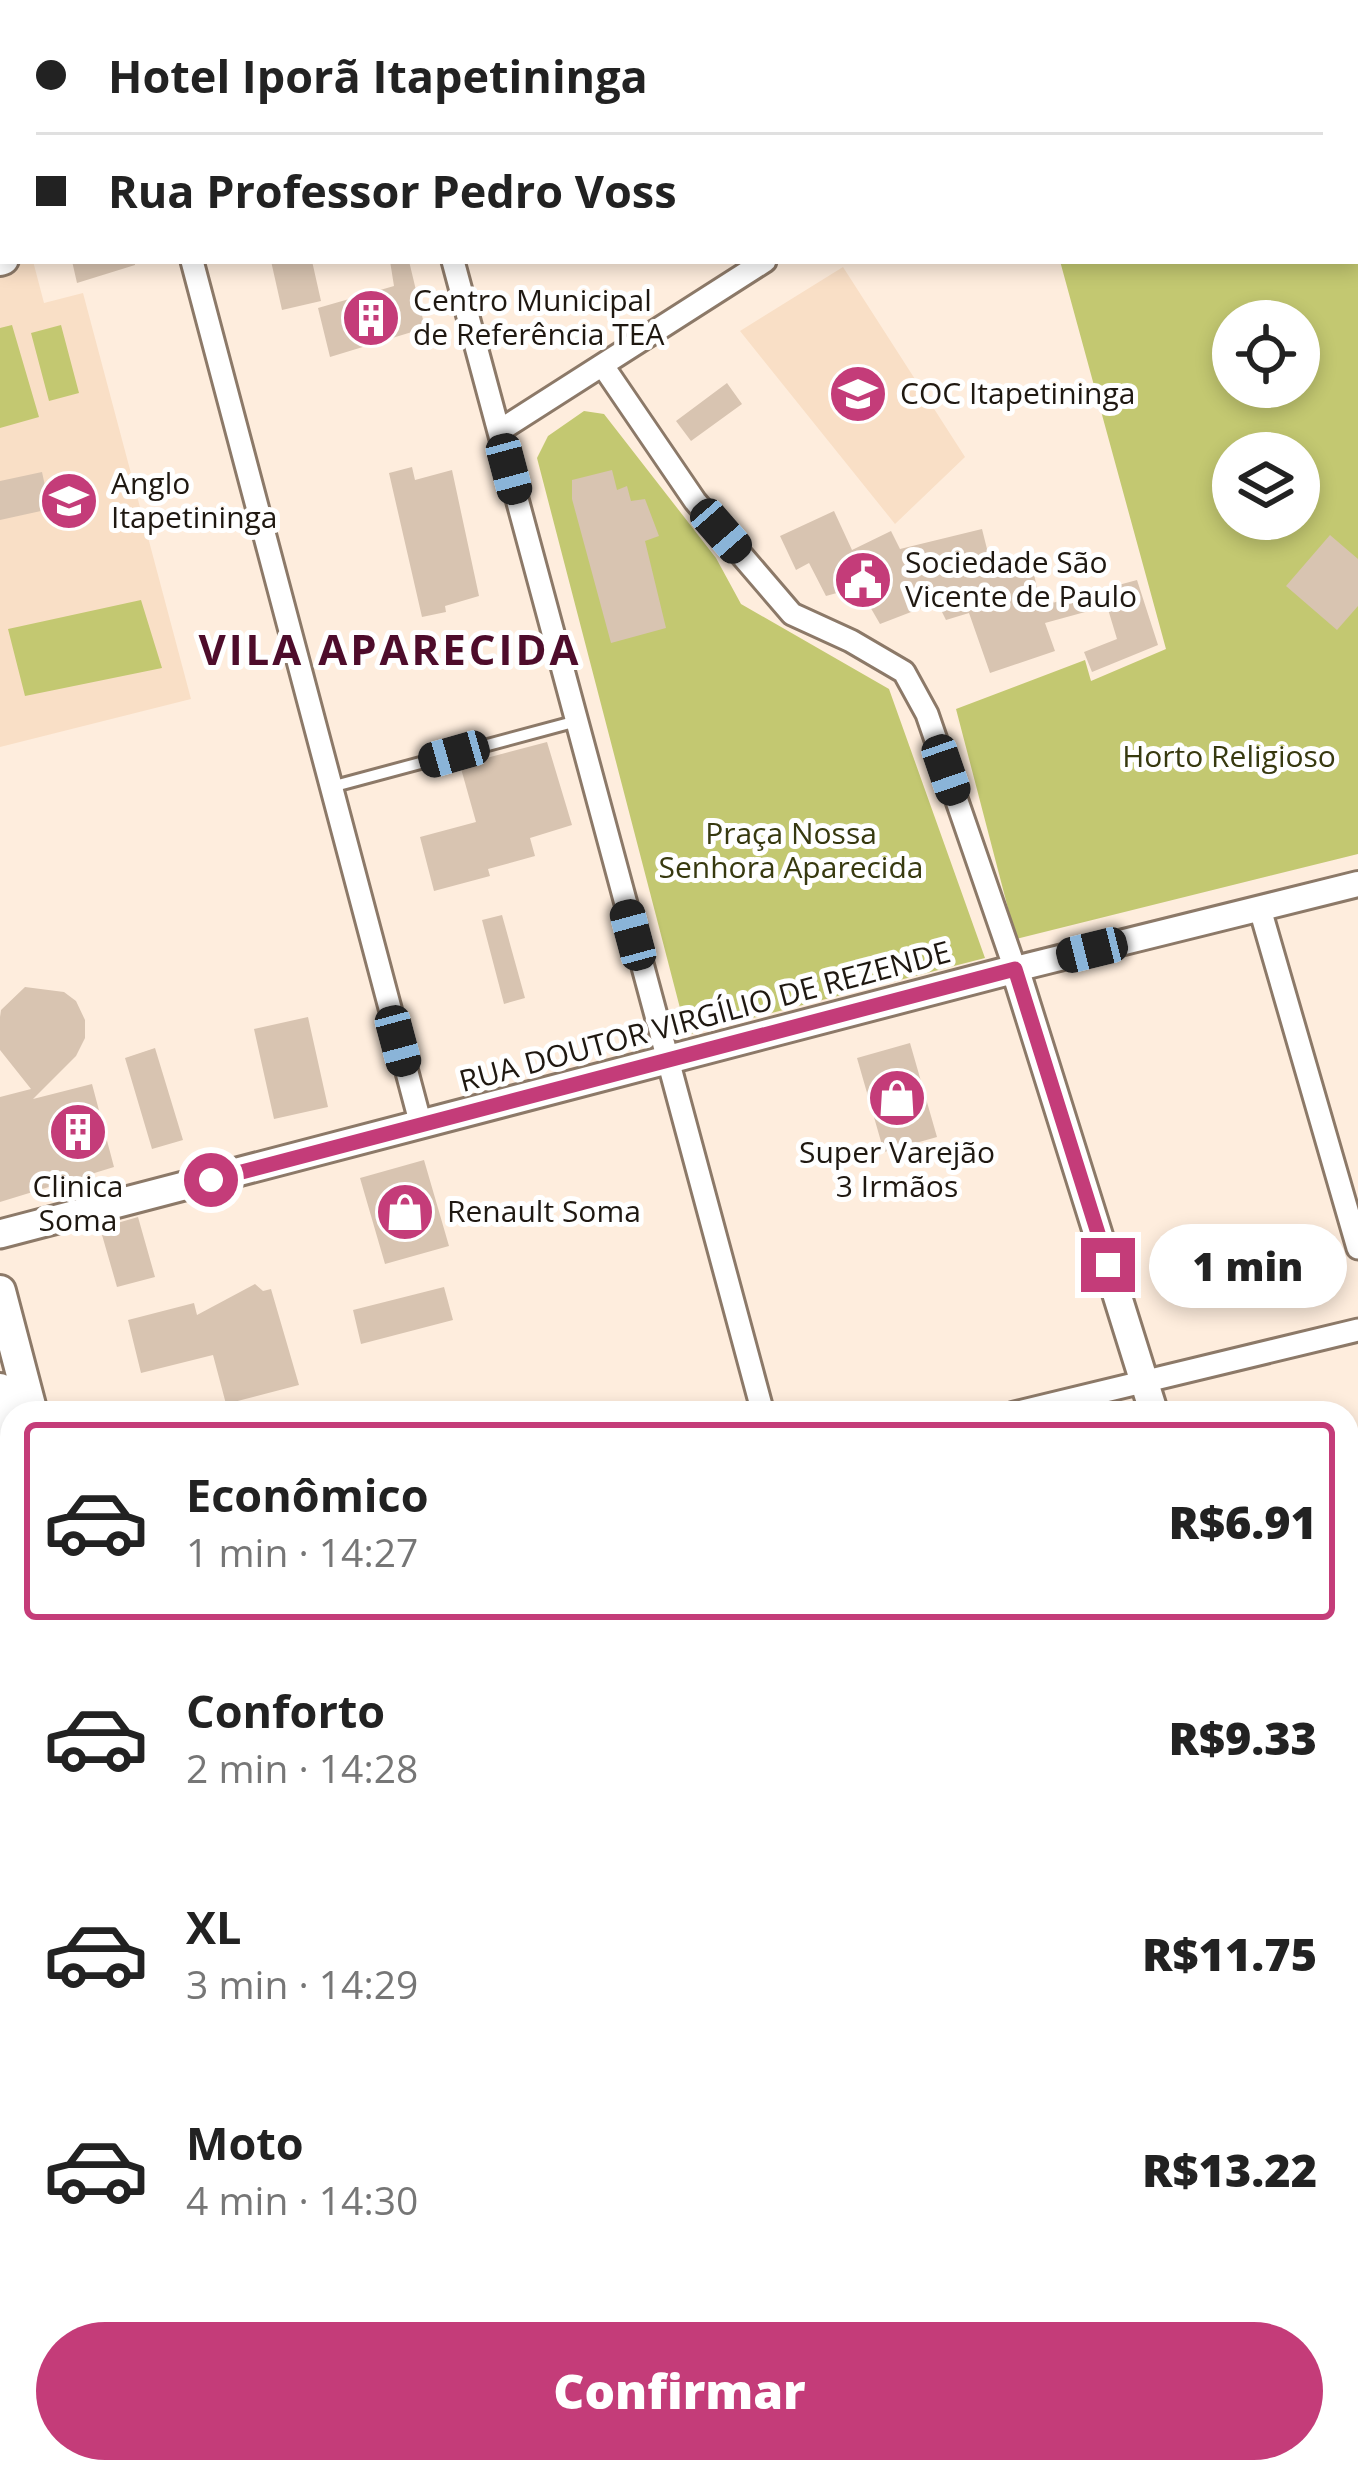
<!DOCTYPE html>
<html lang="pt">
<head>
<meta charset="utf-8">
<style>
  body { margin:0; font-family:"Open Sans",sans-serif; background:#f6f6f6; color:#222; height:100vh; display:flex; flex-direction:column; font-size:45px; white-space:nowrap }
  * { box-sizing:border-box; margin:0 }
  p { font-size:39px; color:#767676 }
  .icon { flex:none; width:66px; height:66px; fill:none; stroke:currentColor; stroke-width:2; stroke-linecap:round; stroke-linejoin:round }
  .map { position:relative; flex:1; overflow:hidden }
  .sheet { position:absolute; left:0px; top:1401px; width:1359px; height:1083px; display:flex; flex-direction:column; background:#fff; border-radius:36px 36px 0 0; box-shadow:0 6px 18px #0003 }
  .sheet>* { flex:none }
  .top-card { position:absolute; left:0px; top:0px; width:1359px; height:264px; box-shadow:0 6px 18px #0003; display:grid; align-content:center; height:264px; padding:0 36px; background:#fff }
  .buttons { position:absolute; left:1212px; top:300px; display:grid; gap:24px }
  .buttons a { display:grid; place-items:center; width:108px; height:108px; border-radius:50%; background:#fff; box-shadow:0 6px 18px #0003; font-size:60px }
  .end { position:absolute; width:54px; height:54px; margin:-27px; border:15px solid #c43c79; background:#fff; box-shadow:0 0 0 6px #fff }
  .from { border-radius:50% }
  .bubble { position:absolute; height:84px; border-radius:42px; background:#fff; box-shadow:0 6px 18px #0003; font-size:39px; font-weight:800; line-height:84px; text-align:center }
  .car { position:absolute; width:36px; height:72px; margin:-36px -18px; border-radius:15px; box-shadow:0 0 9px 3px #0007; background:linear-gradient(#222 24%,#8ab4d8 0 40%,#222 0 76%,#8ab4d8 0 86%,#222 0) }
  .top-card b { display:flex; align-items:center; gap:42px; height:114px; font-size:45px }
  .top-card b+b { border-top:3px solid #e0e0e0 }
  .top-card i { width:30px; height:30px; background:#222 }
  ul { padding:21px 0 0; list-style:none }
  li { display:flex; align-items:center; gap:36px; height:198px; margin:0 24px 18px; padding:0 12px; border:6px solid transparent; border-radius:12px }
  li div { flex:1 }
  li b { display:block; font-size:45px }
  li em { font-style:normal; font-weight:800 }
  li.active { border-color:#c43c79 }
  li>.icon { width:108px; height:108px; stroke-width:1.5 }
  .cta { display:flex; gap:24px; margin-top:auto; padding:24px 36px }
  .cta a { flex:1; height:138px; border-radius:72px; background:#c43c79; color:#fff; font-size:48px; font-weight:800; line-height:138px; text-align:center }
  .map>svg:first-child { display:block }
  .built { fill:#f9dfc6 }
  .green { fill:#c3c871; fill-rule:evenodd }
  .building { fill:#d8c4b1 }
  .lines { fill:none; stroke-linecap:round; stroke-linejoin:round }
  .service-casing { stroke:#8c7968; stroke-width:16 }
  .minor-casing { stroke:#8c7968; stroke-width:27 }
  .tertiary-casing { stroke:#8c7968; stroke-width:30 }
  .secondary-casing { stroke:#8c7968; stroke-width:33 }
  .primary-casing { stroke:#8c7968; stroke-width:36 }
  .service { stroke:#fff; stroke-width:10 }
  .minor { stroke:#fff; stroke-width:21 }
  .tertiary { stroke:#fff; stroke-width:24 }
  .secondary { stroke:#fff; stroke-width:27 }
  .primary { stroke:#fff; stroke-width:30 }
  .route { stroke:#c43c79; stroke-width:15 }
  .labels { text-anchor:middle; stroke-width:10; stroke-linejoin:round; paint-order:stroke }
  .poi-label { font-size:30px; fill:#1f1811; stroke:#fff; text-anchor:start }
  .park-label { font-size:30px; fill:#37390f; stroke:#fff }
  .street-label { font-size:30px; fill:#1f1811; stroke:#fff }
  .district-label { font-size:42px; font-weight:bold; letter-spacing:3px; fill:#4e0c2b; stroke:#fff }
</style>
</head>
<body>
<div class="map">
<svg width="1358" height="2483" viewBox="0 0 1358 2483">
  <rect width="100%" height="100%" fill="#feeddd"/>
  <path class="built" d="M33 261 44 303 83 293 191 699 0 747V268Z
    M843 267 965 457 895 524 740 331Z"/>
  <path class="green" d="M1358 34V854L1016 939 956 709 1085 660 1091 681 1166 649 1060 261H1356ZM1233 321H1299V387H1233ZM1233 453H1299V519H1233Z
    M12 325 39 417 0 428V328Z
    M61 325 79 393 49 401 31 333Z
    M584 411 604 414 716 558 741 604 889 689 985 958 687 1035 537 458 548 436Z
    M141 600 162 668 25 696 8 629Z"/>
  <path class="building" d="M72 261H135V265L77 283Z
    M271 261H312L321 301 282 310Z
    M390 261H409L425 328 330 357 318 308 394 286Z
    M727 383 742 404 691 441 676 421Z
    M412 467 415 480 452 470 479 596 445 606 446 612 422 617 389 473Z
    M612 470 617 490 627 486 631 501 645 499 659 536 645 541 666 628 611 643 572 499V480Z
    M42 472 50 509 0 520V481Z
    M834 511 852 550 891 531 900 549 982 529 993 573 1032 565 1041 606 1137 580 1158 645 1092 672 1084 652 1117 639 1107 606 1045 623 1055 651 990 673 969 613 946 620 937 602 880 624 865 598 849 605 844 591 826 596 809 563 796 570 780 536Z
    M1330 535 1358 559V606L1337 630 1286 586Z
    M547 742 572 825 530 838 535 856 488 869 490 876 434 891 420 837 476 822 460 765Z
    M502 915 525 998 504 1004 482 920Z
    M25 987 64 992 76 1001 85 1020V1038L76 1056 33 1099 92 1084 114 1167 0 1202V1097L31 1089 0 1050V1017L1 1010Z
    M308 1017 328 1107 274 1119 254 1029Z
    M910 1043 937 1137 884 1152 857 1058Z
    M155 1048 183 1140 152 1149 125 1058Z
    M424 1160 449 1246 385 1264 360 1178Z
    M138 1217 155 1277 117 1287 100 1228Z
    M255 1284 263 1291 271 1289 299 1385 226 1404 213 1355 141 1373 128 1320 194 1303 197 1315Z
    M444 1287 453 1320 361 1344 353 1310Z"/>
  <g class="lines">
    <defs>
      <path id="service" d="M1343 0H1358
        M907 3 919 0
        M331 787 577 721
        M1347 2034 1358 2024"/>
      <path id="minor" d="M1122 0 1124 3
        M1018 3 1028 0
        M1159 3 1163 0
        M192 261 421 1125
        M453 261 763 1413
        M603 366 695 501 792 614 851 641 904 672 927 714 1015 969
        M499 431 765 261
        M1260 909 1358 1248
        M1014 1413 1358 1330
        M1347 1617 1358 1615
        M0 1954 12 1951
        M0 2009 12 2050
        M0 2262 12 2259
        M137 2472 141 2483
        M638 2472 641 2483
        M1055 2472 1059 2483
        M71 2483 111 2472"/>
      <path id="tertiary" d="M1015 969 1358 884"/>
      <path id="secondary" d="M0 1234 1015 969 1154 1413
        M1347 1893 1358 1909"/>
      <path id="primary" d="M593 0 594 3
        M7 3 13 0
        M0 260 3 259
        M0 1291 32 1413
        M0 1389 12 1433
        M0 1641 12 1638"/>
    </defs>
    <use href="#service" class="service-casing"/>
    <use href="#minor" class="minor-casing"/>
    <use href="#tertiary" class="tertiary-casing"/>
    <use href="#secondary" class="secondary-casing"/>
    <use href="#primary" class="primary-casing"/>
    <use href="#service" class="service"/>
    <use href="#minor" class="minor"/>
    <use href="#tertiary" class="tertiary"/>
    <use href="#secondary" class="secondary"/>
    <use href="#primary" class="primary"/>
  </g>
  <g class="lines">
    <path class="route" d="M211 1180 1015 969 1108 1265"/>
  </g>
  <defs>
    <symbol id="building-disc" viewBox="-11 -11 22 22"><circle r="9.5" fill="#c43c79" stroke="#fff"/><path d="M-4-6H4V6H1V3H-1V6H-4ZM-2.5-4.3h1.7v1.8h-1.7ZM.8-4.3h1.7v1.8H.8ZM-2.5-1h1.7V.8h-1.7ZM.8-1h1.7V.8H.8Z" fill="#fff"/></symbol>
    <symbol id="school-disc" viewBox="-11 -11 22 22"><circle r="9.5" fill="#c43c79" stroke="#fff"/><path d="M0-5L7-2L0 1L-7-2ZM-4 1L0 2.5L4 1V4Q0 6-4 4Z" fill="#fff"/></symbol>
    <symbol id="civic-disc" viewBox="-11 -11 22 22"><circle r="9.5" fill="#c43c79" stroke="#fff"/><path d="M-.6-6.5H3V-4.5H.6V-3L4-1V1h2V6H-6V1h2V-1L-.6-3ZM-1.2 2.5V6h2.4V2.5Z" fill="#fff"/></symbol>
    <symbol id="shop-disc" viewBox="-11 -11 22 22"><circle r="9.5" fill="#c43c79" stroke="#fff"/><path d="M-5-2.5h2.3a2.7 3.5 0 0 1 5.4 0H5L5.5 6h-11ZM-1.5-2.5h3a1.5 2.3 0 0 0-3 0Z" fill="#fff"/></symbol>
  </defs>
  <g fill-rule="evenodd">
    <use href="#building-disc" x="338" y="285" width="66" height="66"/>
    <use href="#school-disc" x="825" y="361" width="66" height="66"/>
    <use href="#school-disc" x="36" y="468" width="66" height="66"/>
    <use href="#civic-disc" x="830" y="547" width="66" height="66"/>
    <use href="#shop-disc" x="864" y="1065" width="66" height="66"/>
    <use href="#building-disc" x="45" y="1099" width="66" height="66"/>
    <use href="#shop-disc" x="372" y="1179" width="66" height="66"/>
  </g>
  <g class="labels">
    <g class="poi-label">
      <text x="413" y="311">Centro Municipal<tspan x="413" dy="34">de Referência TEA</tspan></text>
      <text x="900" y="404">COC Itapetininga</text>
      <text x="111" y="494">Anglo<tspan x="111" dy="34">Itapetininga</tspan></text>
      <text x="905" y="573">Sociedade São<tspan x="905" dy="34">Vicente de Paulo</tspan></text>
      <text x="897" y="1163" text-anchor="middle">Super Varejão<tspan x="897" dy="34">3 Irmãos</tspan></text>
      <text x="78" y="1197" text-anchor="middle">Clinica<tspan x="78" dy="34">Soma</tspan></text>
      <text x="447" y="1222">Renault Soma</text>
    </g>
    <g class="park-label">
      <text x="1229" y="767">Horto Religioso</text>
      <text x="791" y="844">Praça Nossa<tspan x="791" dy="34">Senhora Aparecida</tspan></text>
    </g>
    <g class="street-label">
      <text transform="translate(705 1017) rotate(-15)" y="10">RUA DOUTOR VIRGÍLIO DE REZENDE</text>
    </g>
    <g class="district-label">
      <text x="390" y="665">VILA APARECIDA</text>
    </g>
  </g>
</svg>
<div class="buttons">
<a><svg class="icon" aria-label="locate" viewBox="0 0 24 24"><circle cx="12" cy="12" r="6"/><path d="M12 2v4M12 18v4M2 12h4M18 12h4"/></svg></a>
<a><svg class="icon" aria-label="layers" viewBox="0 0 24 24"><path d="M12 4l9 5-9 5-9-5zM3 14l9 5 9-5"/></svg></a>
</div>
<i class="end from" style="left:211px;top:1180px"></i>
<i class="end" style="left:1108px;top:1265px"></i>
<div class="bubble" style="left:1149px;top:1224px;width:198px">1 min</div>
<i class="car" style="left:509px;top:469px;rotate:165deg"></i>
<i class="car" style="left:721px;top:531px;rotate:139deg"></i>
<i class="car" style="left:454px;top:754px;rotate:254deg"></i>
<i class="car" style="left:946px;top:770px;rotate:161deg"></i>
<i class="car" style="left:633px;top:935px;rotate:345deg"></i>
<i class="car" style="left:1092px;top:950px;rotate:256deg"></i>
<i class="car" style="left:398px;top:1041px;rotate:165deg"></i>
<div class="top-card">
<b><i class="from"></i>Hotel Iporã Itapetininga</b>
<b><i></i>Rua Professor Pedro Voss</b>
</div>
<section class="sheet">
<ul>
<li class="active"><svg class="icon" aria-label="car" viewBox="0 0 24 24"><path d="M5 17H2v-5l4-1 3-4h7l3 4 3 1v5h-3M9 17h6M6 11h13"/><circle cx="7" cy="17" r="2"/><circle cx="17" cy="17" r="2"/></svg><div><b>Econômico</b><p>1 min · 14:27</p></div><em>R$6.91</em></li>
<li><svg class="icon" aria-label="car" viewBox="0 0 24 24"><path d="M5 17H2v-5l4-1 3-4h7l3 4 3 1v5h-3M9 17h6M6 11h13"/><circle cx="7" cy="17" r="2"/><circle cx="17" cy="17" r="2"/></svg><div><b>Conforto</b><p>2 min · 14:28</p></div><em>R$9.33</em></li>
<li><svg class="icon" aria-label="car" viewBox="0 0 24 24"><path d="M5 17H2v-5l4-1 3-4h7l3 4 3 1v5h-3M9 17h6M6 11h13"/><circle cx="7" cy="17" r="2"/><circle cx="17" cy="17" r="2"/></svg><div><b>XL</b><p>3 min · 14:29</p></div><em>R$11.75</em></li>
<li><svg class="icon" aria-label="car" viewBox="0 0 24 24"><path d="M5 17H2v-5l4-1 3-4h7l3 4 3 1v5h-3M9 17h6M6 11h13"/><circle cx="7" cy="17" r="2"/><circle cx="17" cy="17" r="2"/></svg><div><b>Moto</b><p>4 min · 14:30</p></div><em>R$13.22</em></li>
</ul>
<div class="cta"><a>Confirmar</a></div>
</section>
</div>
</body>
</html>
